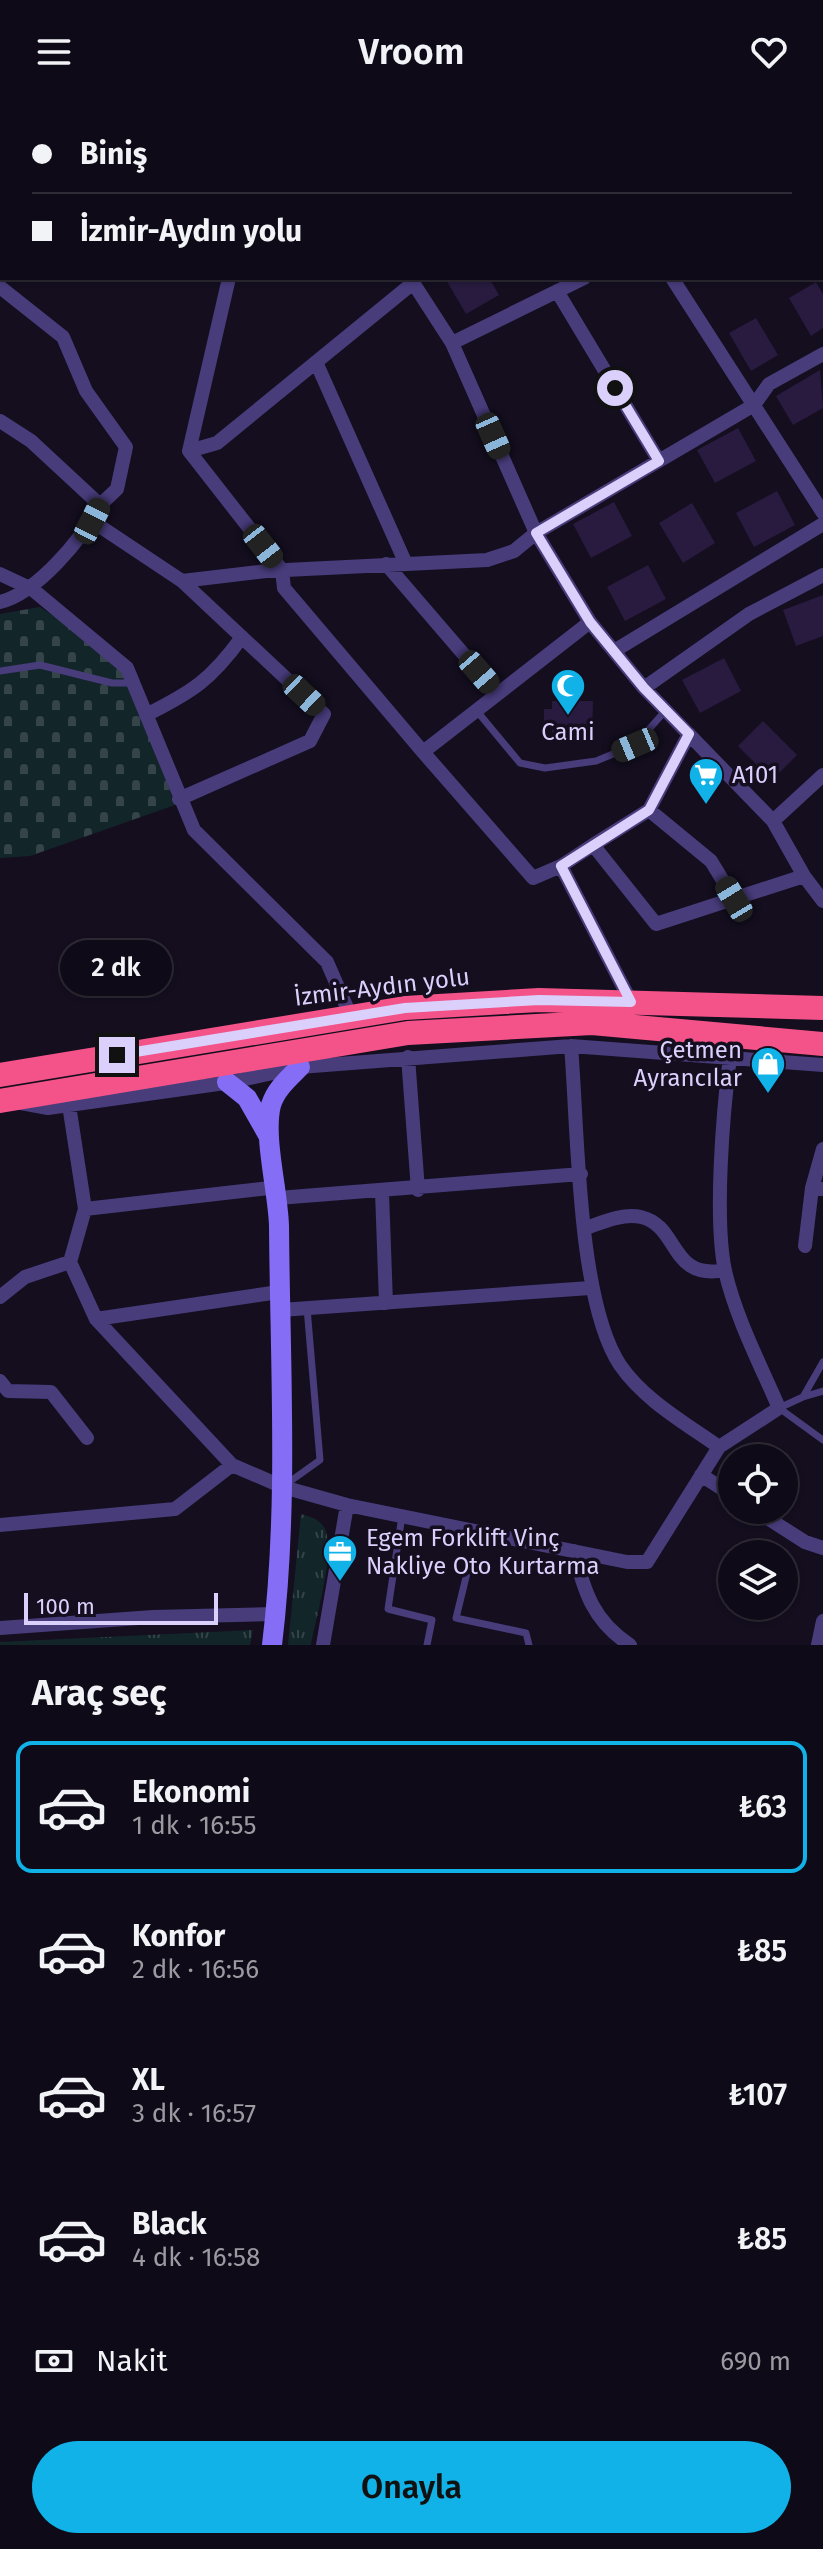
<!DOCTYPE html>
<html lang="tr">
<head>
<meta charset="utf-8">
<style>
  body { margin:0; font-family:"Fira Sans",sans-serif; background:#1d1824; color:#f1f3f6; height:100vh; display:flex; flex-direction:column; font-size:30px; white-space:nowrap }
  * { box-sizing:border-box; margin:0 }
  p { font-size:26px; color:#9b9aa1 }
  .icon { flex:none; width:44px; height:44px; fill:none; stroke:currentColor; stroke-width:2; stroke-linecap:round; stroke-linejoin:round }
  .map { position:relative; height:1541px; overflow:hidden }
  .drawer { display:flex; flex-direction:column; background:#0f0a17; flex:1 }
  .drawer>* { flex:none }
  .guide { position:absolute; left:0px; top:0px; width:824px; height:176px; box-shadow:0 2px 6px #0004,0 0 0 2px #2f2b36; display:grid; align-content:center; height:176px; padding:0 32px; background:#0f0a17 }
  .controls { position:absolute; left:718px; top:1340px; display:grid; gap:16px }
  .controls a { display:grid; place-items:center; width:80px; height:80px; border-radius:50%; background:#0f0a17; box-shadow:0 2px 6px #0004,0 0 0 2px #2f2b36; font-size:40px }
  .scale { position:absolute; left:24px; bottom:20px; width:194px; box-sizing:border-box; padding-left:8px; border:4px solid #dbcffc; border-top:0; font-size:22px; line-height:28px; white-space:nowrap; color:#dbcffc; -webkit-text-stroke:6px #140e1f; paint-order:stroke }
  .end { position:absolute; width:36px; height:36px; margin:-18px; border:10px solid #dbcffc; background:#111; box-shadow:0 0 0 4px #111 }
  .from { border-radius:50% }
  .bubble { position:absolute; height:56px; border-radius:28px; background:#0f0a17; box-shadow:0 2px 6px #0004,0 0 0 2px #2f2b36; font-size:26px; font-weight:600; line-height:56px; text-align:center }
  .car { position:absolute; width:24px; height:48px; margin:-24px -12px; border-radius:10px; box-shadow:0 0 6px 2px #0007; background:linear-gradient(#222 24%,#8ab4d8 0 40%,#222 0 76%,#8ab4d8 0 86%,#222 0) }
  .guide b { display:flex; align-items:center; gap:28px; height:76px; font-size:30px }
  .guide b+b { border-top:2px solid #2f2b36 }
  .guide i { width:20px; height:20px; background:#f1f3f6 }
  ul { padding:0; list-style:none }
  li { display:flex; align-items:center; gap:24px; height:132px; margin:0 16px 12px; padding:0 16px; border:4px solid transparent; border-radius:16px }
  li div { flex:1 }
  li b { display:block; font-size:30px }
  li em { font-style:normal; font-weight:600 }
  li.current { border-color:#10b2e8 }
  li>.icon { width:72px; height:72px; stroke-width:1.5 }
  h2 { padding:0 32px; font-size:36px; line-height:96px }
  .pay { display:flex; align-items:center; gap:20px; height:88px; padding:0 32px; font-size:30px }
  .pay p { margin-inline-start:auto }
  .cta { display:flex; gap:16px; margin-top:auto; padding:16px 32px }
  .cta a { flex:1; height:92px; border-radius:48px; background:#10b2e8; color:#111; font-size:32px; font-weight:600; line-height:92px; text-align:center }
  header { display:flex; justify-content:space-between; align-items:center; height:104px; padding:0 32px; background:#0f0a17; font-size:36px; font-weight:600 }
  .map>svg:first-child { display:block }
  .cemetery { fill:url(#cemetery-stones) }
  .park { fill:url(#park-tufts) }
  .building { fill:#281b3f }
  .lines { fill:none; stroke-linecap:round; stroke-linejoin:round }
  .lane { stroke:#483c7b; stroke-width:7 }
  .street { stroke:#483c7b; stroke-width:14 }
  .secondary { stroke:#856df5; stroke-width:20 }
  .highway { stroke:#f35388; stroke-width:24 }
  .route { stroke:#dbcffc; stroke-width:10 }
  .labels { text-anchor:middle; stroke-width:7; stroke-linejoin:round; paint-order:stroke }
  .poi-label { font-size:24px; fill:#dbcffc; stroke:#140e1f; text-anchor:start }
  .street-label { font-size:24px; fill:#dbcffc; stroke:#140e1f }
</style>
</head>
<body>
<header><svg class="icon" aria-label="menu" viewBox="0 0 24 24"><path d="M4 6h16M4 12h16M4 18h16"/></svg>Vroom<svg class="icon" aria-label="heart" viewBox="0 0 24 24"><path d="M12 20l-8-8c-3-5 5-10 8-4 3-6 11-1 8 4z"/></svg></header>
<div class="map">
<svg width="823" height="1541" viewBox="0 0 823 1541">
  <defs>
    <pattern id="cemetery-stones" width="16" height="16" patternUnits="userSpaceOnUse" patternTransform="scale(2)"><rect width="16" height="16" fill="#122629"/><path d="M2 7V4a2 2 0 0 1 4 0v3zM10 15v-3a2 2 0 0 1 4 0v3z" fill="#344449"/></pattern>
    <pattern id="park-tufts" width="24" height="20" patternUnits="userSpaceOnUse" patternTransform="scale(2)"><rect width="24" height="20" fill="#122629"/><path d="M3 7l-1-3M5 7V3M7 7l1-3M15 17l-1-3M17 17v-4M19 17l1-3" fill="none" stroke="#344449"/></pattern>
  </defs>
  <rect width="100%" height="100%" fill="#140e1f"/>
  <path class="cemetery" d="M40 503C61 518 88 531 106 549 144 588 157 652 175 701L30 752 0 754V510Z"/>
  <path class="park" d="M301 1410C310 1413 318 1414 323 1422 338 1441 315 1516 311 1541H288Z
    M253 1526 250 1541H0V1538Z"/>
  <path class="building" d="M445 174H489L499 191 466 210Z
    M816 178 823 190V224L811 232 789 194Z
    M756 214 778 251 751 267 729 229Z
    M820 266 823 304 793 321 776 292Z
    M738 324 756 357 715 379 697 346Z
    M777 387 795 421 754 443 736 409Z
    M614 398 632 432 591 454 573 420Z
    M692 399 715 439 683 459 659 419Z
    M648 461 666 495 625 517 607 483Z
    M823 491V532L796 542 783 506Z
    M724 554 741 587 700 609 682 576Z
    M552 597H593L592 632H552V622H544V605H552Z
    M763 617 797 651 772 676 738 642Z"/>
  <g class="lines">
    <path class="lane" d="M0 567 40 561 112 579H132
      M476 606 520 659 545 664 596 657 635 641 666 606
      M823 1258 803 1293 779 1304 823 1336
      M803 1293 823 1287
      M285 1381 320 1356 307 1204
      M402 1412 388 1505 432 1516 427 1541
      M469 1461 456 1514 526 1529 529 1541"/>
    <path class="street" d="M579 0 580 2
      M463 2 466 0
      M822 50H823
      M229 174 189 347 282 466 284 484 423 648
      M410 174 452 239 536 429 590 518 644 584 773 717 804 772 823 797
      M672 174 823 409
      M0 183 63 233 86 287 126 343 117 385 100 401
      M557 187 659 357
      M452 239 584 174
      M316 258 406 460
      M0 317 31 337 100 401C82 435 37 489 0 498
      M189 347 217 339 413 179
      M92 417 182 477 324 610 310 637 179 695
      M386 460 497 589
      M0 470 32 485 127 564 194 726 327 858 351 913
      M182 477 266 467 487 456 514 447 536 429 754 301 769 280 823 250
      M614 547 823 420
      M644 584 749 510 823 471
      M146 611C192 588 211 576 242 533
      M649 706 711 757 734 795
      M773 717 823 671
      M593 741 649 706 689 630
      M561 762 533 774 423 648 590 518
      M631 898 561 762 593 741 656 820 804 772
      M571 942C578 1024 577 1196 620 1261 644 1296 685 1319 719 1343L779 1304C760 1260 736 1214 725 1167 714 1114 723 1008 730 953
      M408 953 418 1086
      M21 999 48 1004 232 978 300 963 571 942 823 961
      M69 1001 85 1105 70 1158
      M823 1045 812 1084 823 1085
      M382 1088 386 1199
      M278 1094 581 1070
      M85 1105 278 1083
      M586 1124C603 1118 623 1109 641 1113 680 1122 669 1177 725 1166
      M805 1142 812 1084
      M0 1193 25 1173 70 1158 96 1215 232 1361 283 1383 347 1401 627 1458H647L719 1343
      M281 1206 590 1184
      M96 1215 279 1188
      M0 1277 8 1287 51 1288 87 1334
      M701 1371 732 1391
      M755 1406 805 1438 823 1444
      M0 1421 175 1405 232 1361
      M574 1447C585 1488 592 1516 630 1541
      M0 1524 153 1513 276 1510
      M323 1541 347 1401
      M818 1541 823 1517"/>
    <path class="secondary" d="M227 978 247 994 268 1031
      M272 1541C289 1402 280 1261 279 1122 278 1086 263 1033 271 1001 276 985 289 974 300 963"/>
    <path class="highway" d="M0 971 405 904 539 896 823 904
      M0 997 408 929 592 919 823 940"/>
  </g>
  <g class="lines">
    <path class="route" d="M117 951 405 904 539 896 631 898 561 762 649 706 689 630 644 584 590 518 536 429 659 357 615 284"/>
  </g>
  <defs>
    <symbol id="mosque-pin" viewBox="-11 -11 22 30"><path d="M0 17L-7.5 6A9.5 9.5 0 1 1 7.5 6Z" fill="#10b2e8" stroke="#140e1f"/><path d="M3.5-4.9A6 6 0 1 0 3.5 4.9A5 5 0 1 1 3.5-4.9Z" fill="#fff"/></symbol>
    <symbol id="supermarket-pin" viewBox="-11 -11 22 30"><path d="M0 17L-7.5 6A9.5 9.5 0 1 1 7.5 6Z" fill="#10b2e8" stroke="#140e1f"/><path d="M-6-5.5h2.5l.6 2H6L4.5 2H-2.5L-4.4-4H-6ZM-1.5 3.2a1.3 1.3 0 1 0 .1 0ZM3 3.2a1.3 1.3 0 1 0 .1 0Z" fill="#fff"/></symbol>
    <symbol id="shop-pin" viewBox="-11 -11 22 30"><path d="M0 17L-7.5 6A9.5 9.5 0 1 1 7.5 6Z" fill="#10b2e8" stroke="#140e1f"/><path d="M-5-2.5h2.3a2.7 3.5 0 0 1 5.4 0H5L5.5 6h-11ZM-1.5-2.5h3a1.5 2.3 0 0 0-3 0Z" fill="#fff"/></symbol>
    <symbol id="office-pin" viewBox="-11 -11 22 30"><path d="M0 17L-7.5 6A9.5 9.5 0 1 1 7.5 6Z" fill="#10b2e8" stroke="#140e1f"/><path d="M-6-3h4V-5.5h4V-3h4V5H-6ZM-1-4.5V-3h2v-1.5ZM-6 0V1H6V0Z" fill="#fff"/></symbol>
  </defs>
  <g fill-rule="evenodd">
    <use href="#mosque-pin" x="548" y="562" width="40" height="54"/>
    <use href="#supermarket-pin" x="686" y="651" width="40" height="54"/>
    <use href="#shop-pin" x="748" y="940" width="40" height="54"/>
    <use href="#office-pin" x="320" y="1428" width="40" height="54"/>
  </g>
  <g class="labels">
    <g class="poi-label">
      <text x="568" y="636" text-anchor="middle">Cami</text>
      <text x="732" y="679">A101</text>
      <text x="742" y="954" text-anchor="end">Çetmen<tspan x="742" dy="28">Ayrancılar</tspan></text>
      <text x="366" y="1442">Egem Forklift Vinç<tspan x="366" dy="28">Nakliye Oto Kurtarma</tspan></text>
    </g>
    <g class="street-label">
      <text transform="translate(382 883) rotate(-7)" y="8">İzmir-Aydın yolu</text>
    </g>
  </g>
</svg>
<div class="controls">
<a><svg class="icon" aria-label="locate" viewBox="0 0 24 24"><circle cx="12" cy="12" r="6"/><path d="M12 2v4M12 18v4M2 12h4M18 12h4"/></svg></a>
<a><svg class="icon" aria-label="layers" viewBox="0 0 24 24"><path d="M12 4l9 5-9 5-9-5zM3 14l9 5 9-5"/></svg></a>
</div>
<div class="scale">100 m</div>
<i class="end from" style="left:615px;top:284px"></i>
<i class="end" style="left:117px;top:951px"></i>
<div class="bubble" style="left:60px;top:836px;width:112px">2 dk</div>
<i class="car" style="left:493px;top:332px;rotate:156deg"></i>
<i class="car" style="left:92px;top:417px;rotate:27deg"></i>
<i class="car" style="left:263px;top:442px;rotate:142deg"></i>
<i class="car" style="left:479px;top:568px;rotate:139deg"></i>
<i class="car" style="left:304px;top:591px;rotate:133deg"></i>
<i class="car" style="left:635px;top:641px;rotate:247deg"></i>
<i class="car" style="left:734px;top:795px;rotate:329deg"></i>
<div class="guide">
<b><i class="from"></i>Biniş</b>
<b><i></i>İzmir-Aydın yolu</b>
</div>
</div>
<section class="drawer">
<h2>Araç seç</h2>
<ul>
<li class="current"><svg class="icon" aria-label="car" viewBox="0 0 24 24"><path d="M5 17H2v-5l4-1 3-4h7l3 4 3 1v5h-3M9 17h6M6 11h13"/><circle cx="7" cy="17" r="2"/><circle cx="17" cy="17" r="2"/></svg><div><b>Ekonomi</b><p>1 dk · 16:55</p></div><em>₺63</em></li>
<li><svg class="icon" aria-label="car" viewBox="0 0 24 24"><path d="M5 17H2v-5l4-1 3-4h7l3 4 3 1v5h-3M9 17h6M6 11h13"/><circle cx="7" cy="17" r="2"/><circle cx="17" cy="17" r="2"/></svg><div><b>Konfor</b><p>2 dk · 16:56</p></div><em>₺85</em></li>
<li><svg class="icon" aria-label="car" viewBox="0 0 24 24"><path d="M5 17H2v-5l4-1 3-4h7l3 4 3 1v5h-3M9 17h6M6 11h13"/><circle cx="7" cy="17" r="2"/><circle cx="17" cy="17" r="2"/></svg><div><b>XL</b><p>3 dk · 16:57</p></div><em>₺107</em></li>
<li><svg class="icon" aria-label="car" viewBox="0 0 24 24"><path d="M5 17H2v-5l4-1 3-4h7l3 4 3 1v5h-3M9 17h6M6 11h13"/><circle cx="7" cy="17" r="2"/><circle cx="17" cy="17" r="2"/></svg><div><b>Black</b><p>4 dk · 16:58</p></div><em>₺85</em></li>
</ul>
<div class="pay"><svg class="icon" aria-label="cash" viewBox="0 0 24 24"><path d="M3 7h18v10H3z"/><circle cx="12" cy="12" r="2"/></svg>Nakit<p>690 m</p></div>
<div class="cta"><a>Onayla</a></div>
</section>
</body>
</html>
